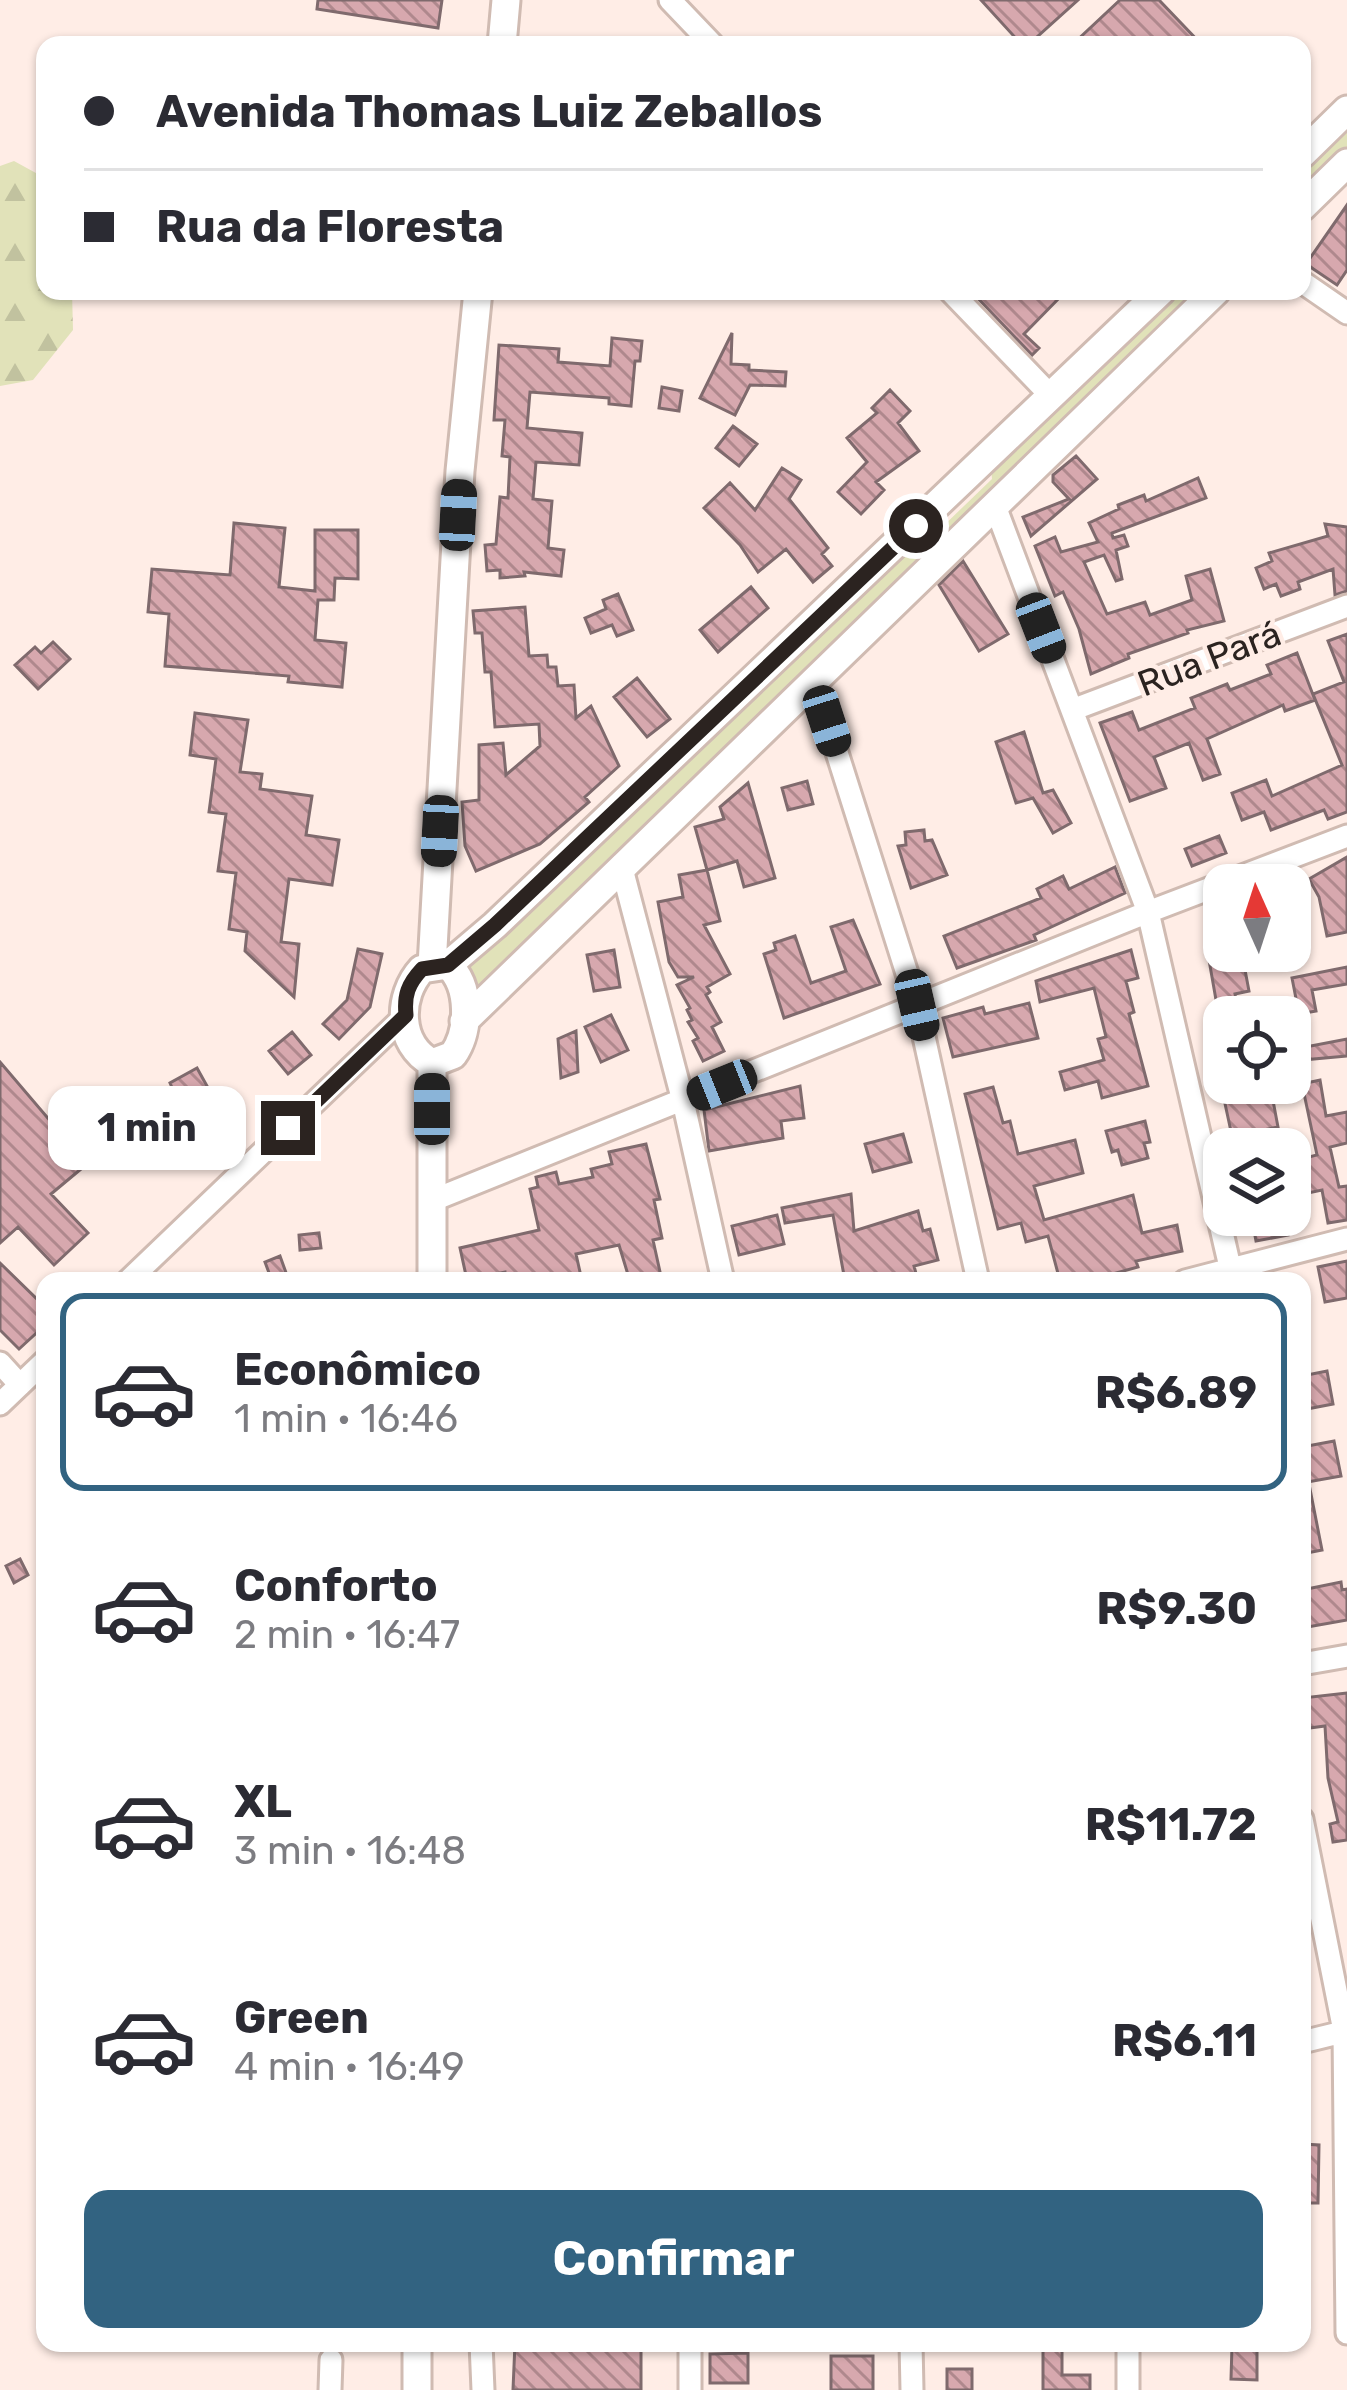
<!DOCTYPE html>
<html lang="pt">
<head>
<meta charset="utf-8">
<style>
  body { margin:0; font-family:Rubik,sans-serif; background:#f2f2f3; color:#2b2b33; height:100vh; display:flex; flex-direction:column; font-size:45px; white-space:nowrap }
  * { box-sizing:border-box; margin:0 }
  p { font-size:39px; color:#7c7c81 }
  .icon { flex:none; width:66px; height:66px; fill:none; stroke:currentColor; stroke-width:2; stroke-linecap:round; stroke-linejoin:round }
  .map { position:relative; flex:1; overflow:hidden }
  .sheet { position:absolute; left:36px; top:1272px; width:1275px; height:1080px; display:flex; flex-direction:column; background:#fff; border-radius:24px; box-shadow:0 3px 9px #0004 }
  .sheet>* { flex:none }
  .guide { position:absolute; left:36px; top:36px; width:1275px; height:264px; border-radius:24px; box-shadow:0 3px 9px #0004; display:grid; align-content:center; height:264px; padding:0 48px; background:#fff }
  .needle { width:78px; rotate:357deg }
  .fabs { position:absolute; left:1203px; top:864px; display:grid; gap:24px }
  .fabs a { display:grid; place-items:center; width:108px; height:108px; border-radius:24px; background:#fff; box-shadow:0 3px 9px #0004; font-size:60px }
  .end { position:absolute; width:54px; height:54px; margin:-27px; border:15px solid #2b2320; background:#fff; box-shadow:0 0 0 6px #fff }
  .from { border-radius:50% }
  .bubble { position:absolute; height:84px; border-radius:24px; background:#fff; box-shadow:0 3px 9px #0004; font-size:39px; font-weight:700; line-height:84px; text-align:center }
  .car { position:absolute; width:36px; height:72px; margin:-36px -18px; border-radius:15px; box-shadow:0 0 9px 3px #0007; background:linear-gradient(#222 24%,#8ab4d8 0 40%,#222 0 76%,#8ab4d8 0 86%,#222 0) }
  .guide b { display:flex; align-items:center; gap:42px; height:114px; font-size:45px }
  .guide b+b { border-top:3px solid #e1e1e2 }
  .guide i { width:30px; height:30px; background:#2b2b33 }
  ul { padding:21px 0 0; list-style:none }
  li { display:flex; align-items:center; gap:36px; height:198px; margin:0 24px 18px; padding:0 24px; border:6px solid transparent; border-radius:24px }
  li div { flex:1 }
  li b { display:block; font-size:45px }
  li em { font-style:normal; font-weight:700 }
  li.current { border-color:#326381 }
  li>.icon { width:108px; height:108px; stroke-width:1.5 }
  .primary-button { display:flex; gap:24px; margin-top:auto; padding:24px 48px }
  .primary-button a { flex:1; height:138px; border-radius:24px; background:#326381; color:#fff; font-size:48px; font-weight:700; line-height:138px; text-align:center }
  .map>svg:first-child { display:block }
  .green { fill:#e1e2b9 }
  .forest { fill:url(#forest-firs) }
  .building { fill:url(#building-back-hatch); stroke:#7f6a6d; stroke-width:3 }
  .lines { fill:none; stroke-linecap:round; stroke-linejoin:round }
  .minor-casing { stroke:#d0bbb2; stroke-width:27 }
  .secondary-casing { stroke:#d0bbb2; stroke-width:33 }
  .minor { stroke:#fff; stroke-width:21 }
  .secondary { stroke:#fff; stroke-width:27 }
  .route { stroke:#2b2320; stroke-width:15 }
  .labels { text-anchor:middle; stroke-width:9; stroke-linejoin:round; paint-order:stroke }
  .street-label { font-size:36px; fill:#2b2320; stroke:#ffede6 }
</style>
</head>
<body>
<div class="map">
<svg width="1347" height="2390" viewBox="0 0 1347 2390">
  <defs>
    <pattern id="forest-firs" width="22" height="20" patternUnits="userSpaceOnUse" patternTransform="scale(3)"><rect width="22" height="20" fill="#e1e2b9"/><path d="M5 1l3.5 6h-7zM16 11l3.5 6h-7z" fill="#c1c29f"/></pattern>
    <pattern id="building-back-hatch" width="6" height="6" patternUnits="userSpaceOnUse" patternTransform="scale(3)"><rect width="6" height="6" fill="#d7a8ae"/><path d="M-1 5l2 2M0 0l6 6M5-1l2 2" fill="none" stroke="#af888d"/></pattern>
  </defs>
  <rect width="100%" height="100%" fill="#ffede6"/>
  <path class="green" d="M1347 125V148L1302 191V169Z
    M1175 291H1199L941 540 937 532 992 479 991 468Z
    M914 543 926 558 471 992 464 970Z"/>
  <path class="forest" d="M14 161 45 178V291H72L73 330 33 380 0 386V166Z"/>
  <path class="building" d="M318 0H442L438 28 317 9Z
    M981 0H1078L1028 45H1022Z
    M1120 0H1159L1202 45H1072Z
    M1347 205V270L1337 285 1306 264Z
    M971 291H1066L1024 334 1039 348 1032 355Z
    M732 333 731 364 749 365V370L786 372 785 386 750 385 735 415 700 398Z
    M612 338 642 341 640 361H635L631 406 609 404V398L530 392 527 428 582 433 579 465 536 462 533 499 552 501 548 548 564 550 561 576 524 572 525 576 500 578V570L487 571 485 545 496 544 500 497 508 498 510 457 502 456 505 420H494L499 345 559 349 558 362 610 366Z
    M662 387 682 391 679 411 659 408Z
    M890 390 910 411 898 423 919 451 876 482 884 490 861 514 838 492 867 462 847 438 877 413 872 408Z
    M733 426 757 444 739 466 716 448Z
    M1076 456 1097 479 1031 536 1023 517 1069 499 1053 482V475Z
    M782 468 801 480 789 499 828 548 822 554 832 566 813 582 786 549 758 572 740 545 704 508 730 483 755 510Z
    M1198 478 1206 498 1112 533 1113 538 1124 535 1128 546 1116 550 1122 579 1116 581 1104 555 1084 562 1107 614 1145 602 1150 615 1192 600 1186 576 1210 569 1224 621 1187 630 1188 633 1128 654 1129 658 1091 674 1079 629 1063 592 1055 596 1035 546 1055 537 1061 552 1098 542 1089 523 1119 509 1118 505 1144 495 1146 501Z
    M234 523 285 528 279 587 315 591V530H358V579L335 578 334 600H318L315 640 346 643 342 687 288 682 289 676 165 666 169 614 148 612 152 569 230 575Z
    M1325 524 1347 527V591L1335 595 1333 569 1298 582 1300 589 1281 596 1276 584 1264 589 1256 568 1272 561 1269 553 1328 536Z
    M963 561 1008 634 979 651 939 585Z
    M751 587 768 608 718 652 700 630Z
    M618 594 633 630 617 636 612 625 591 633 585 618 606 609 603 600Z
    M525 607 529 656 547 655 548 667H556L558 686 574 685 576 718 591 706 619 766 585 797 589 802 540 844 476 871 465 846 462 802 479 800V745L503 743 506 775 540 746 539 724 495 727 491 672H485L482 633H475L473 611Z
    M1347 634V812L1328 819 1324 810 1271 830 1264 812 1242 820 1232 793 1266 780 1272 796 1342 765 1313 694 1344 682 1328 641Z
    M53 642 70 659 38 689 15 665 35 647 41 653Z
    M1297 653 1315 700 1285 711 1283 705 1207 739 1220 774 1203 780 1189 743 1154 757 1166 788 1130 801 1100 723 1132 712 1139 730 1195 708 1191 698 1227 684 1230 690 1271 674 1267 665Z
    M637 678 670 719 647 737 614 697Z
    M195 713 248 720 240 772 262 774 260 789 312 796 306 835 339 840 332 885 289 879 281 942 299 944 294 997 245 951 247 932 229 929 236 873 218 871 226 814 209 812 216 759 190 755Z
    M1024 732 1043 793 1053 790 1071 823 1053 833 1033 798 1016 803 996 742Z
    M807 781 813 804 788 810 782 788Z
    M748 783 775 878 744 887 737 861 707 870 695 827 724 819 720 807Z
    M924 830 925 841 932 840 947 875 911 888 898 846 906 845 905 832Z
    M1219 836 1226 853 1192 866 1185 849Z
    M1347 857V932L1327 936 1319 897 1309 879Z
    M1115 867 1125 893 1034 935 1036 940 957 968 944 936 1041 898 1037 889 1063 876 1069 889Z
    M707 870 720 921 704 925 730 974 707 987 710 992 706 995 721 1022 712 1027 724 1051 703 1061 693 1041 698 1038 688 1022 692 1020 687 1010 690 1008 677 985 694 977H678L669 962 658 902 683 897 679 875Z
    M853 920 880 984 784 1018 764 954 776 950 774 943 795 936 811 983 846 971 831 927Z
    M358 949 382 954 370 1007 339 1039 323 1024 347 1000Z
    M614 950 620 987 594 991 587 955Z
    M1131 950 1138 978 1126 981 1134 1012 1129 1014 1148 1086 1102 1098 1098 1081 1065 1090 1060 1072 1104 1060 1098 1039 1106 1037 1094 988 1040 1002 1036 981Z
    M1242 954 1249 991 1235 994 1240 1017H1219L1209 960Z
    M1347 967V984L1312 990 1316 1011 1299 1014 1292 978Z
    M1029 1003 1038 1038 953 1057 943 1018 983 1007 985 1014Z
    M611 1015 628 1050 601 1062 585 1027Z
    M576 1031 578 1072 561 1078 558 1039Z
    M292 1032 311 1055 288 1074 269 1051Z
    M1347 1039V1056L1291 1061 1290 1050Z
    M0 1062 87 1164 51 1194 88 1233 54 1265 18 1227 0 1243Z
    M197 1068 228 1124 187 1147 181 1136 141 1150 130 1121 148 1115 155 1133 185 1117 170 1083Z
    M1320 1080 1326 1116 1347 1112V1143L1330 1147 1339 1187 1347 1186V1220L1328 1223 1322 1190 1308 1193 1301 1159 1317 1155 1302 1084Z
    M800 1086 804 1118 781 1121 783 1138 709 1151 704 1110Z
    M993 1087 1003 1123 1010 1121 1018 1154 1075 1140 1083 1173 1034 1186 1044 1220 1133 1195 1142 1233 1177 1225 1182 1251 1136 1261 1138 1267 1087 1281H1060L1048 1236 1026 1242 1021 1223 998 1229 965 1094Z
    M1271 1090 1278 1127 1232 1136 1224 1099Z
    M1145 1121 1150 1142 1144 1143 1148 1158 1122 1165 1118 1150 1112 1152 1106 1131Z
    M903 1134 911 1162 873 1172 865 1144Z
    M646 1144 660 1199 654 1200 662 1238 653 1240 662 1281 629 1278 619 1245 576 1254 582 1281H506L505 1272 467 1280 460 1248 539 1230 530 1189 538 1187 536 1177 556 1172 559 1184 593 1177 591 1169 612 1164 609 1152Z
    M851 1194 854 1231 918 1211 923 1231 930 1229 938 1260 914 1266 918 1281H845L833 1215 785 1223 782 1208Z
    M777 1215 784 1244 739 1255 732 1226Z
    M1251 1215H1285L1288 1235 1256 1241Z
    M319 1233 321 1248 300 1250 299 1235Z
    M280 1256 289 1281H272L265 1262Z
    M1347 1261V1298L1325 1302 1318 1267Z
    M0 1263 45 1307V1325L19 1349 0 1330Z
    M1327 1371 1333 1404 1307 1409 1302 1397V1376Z
    M1334 1441 1341 1476 1302 1483V1447Z
    M1310 1489 1322 1550 1302 1554V1490Z
    M20 1559 28 1575 14 1583 6 1566Z
    M1341 1582 1342 1590 1347 1589V1620L1302 1628V1590Z
    M1347 1693V1840L1333 1842 1330 1824 1338 1822 1328 1778 1325 1726 1302 1729V1698Z
    M1302 2144 1319 2145 1318 2203H1302Z
    M515 2343H641V2390H513Z
    M1043 2343H1062V2375H1090V2390H1043Z
    M1232 2346H1257V2380L1231 2379Z
    M748 2353V2383H710V2354Z
    M831 2356H873V2390H831Z
    M947 2369H972V2390H947Z"/>
  <g class="lines">
    <defs>
      <path id="minor" d="M670 0 713 45
        M1302 282 1347 313
        M950 291 1052 397
        M995 506 1148 912 1230 1267
        M814 680 917 1005 978 1281
        M1072 710 1347 606
        M621 865 683 1101 723 1281
        M431 1201 1148 912 1347 836
        M128 1281 406 1015
        M1185 1281 1347 1239
        M0 1363 20 1385
        M0 1404 45 1361
        M1302 1664 1347 1656
        M1302 1819 1344 2031 1347 2333
        M1302 2042 1347 2031
        M481 2343 483 2390
        M690 2343V2390
        M911 2343 912 2390
        M1128 2343V2390
        M330 2390 331 2360"/>
      <path id="secondary" d="M502 45 506 0
        M1302 154 1347 110
        M1302 207 1347 163
        M448 965 495 925 1161 291
        M448 965C471 986 470 1031 453 1055L432 1063C397 1044 397 996 422 969Z
        M432 966 460 471 478 291
        M464 1021 1216 291
        M432 1281V1063
        M417 2390V2343"/>
    </defs>
    <use href="#minor" class="minor-casing"/>
    <use href="#secondary" class="secondary-casing"/>
    <use href="#minor" class="minor"/>
    <use href="#secondary" class="secondary"/>
  </g>
  <g class="lines">
    <path class="route" d="M288 1128 406 1015C404 995 408 984 422 969L448 965 495 925 916 526"/>
  </g>
  <g class="labels">
    <g class="street-label">
      <text transform="translate(1209 658) rotate(-21)" y="13">Rua Pará</text>
    </g>
  </g>
</svg>
<div class="fabs">
<a><svg class="needle" viewBox="-14 -14 28 28"><path d="M0-13l5 13h-10z" fill="#e53935"/><path d="M0 13l5-13h-10z" fill="#7c7c81"/></svg></a>
<a><svg class="icon" aria-label="locate" viewBox="0 0 24 24"><circle cx="12" cy="12" r="6"/><path d="M12 2v4M12 18v4M2 12h4M18 12h4"/></svg></a>
<a><svg class="icon" aria-label="layers" viewBox="0 0 24 24"><path d="M12 4l9 5-9 5-9-5zM3 14l9 5 9-5"/></svg></a>
</div>
<i class="end from" style="left:916px;top:526px"></i>
<i class="end" style="left:288px;top:1128px"></i>
<div class="bubble" style="left:48px;top:1086px;width:198px">1 min</div>
<i class="car" style="left:458px;top:515px;rotate:3deg"></i>
<i class="car" style="left:1041px;top:628px;rotate:159deg"></i>
<i class="car" style="left:827px;top:721px;rotate:162deg"></i>
<i class="car" style="left:440px;top:831px;rotate:183deg"></i>
<i class="car" style="left:917px;top:1005px;rotate:167deg"></i>
<i class="car" style="left:722px;top:1085px;rotate:248deg"></i>
<i class="car" style="left:432px;top:1109px;rotate:0deg"></i>
<div class="guide">
<b><i class="from"></i>Avenida Thomas Luiz Zeballos</b>
<b><i></i>Rua da Floresta</b>
</div>
<section class="sheet">
<ul>
<li class="current"><svg class="icon" aria-label="car" viewBox="0 0 24 24"><path d="M5 17H2v-5l4-1 3-4h7l3 4 3 1v5h-3M9 17h6M6 11h13"/><circle cx="7" cy="17" r="2"/><circle cx="17" cy="17" r="2"/></svg><div><b>Econômico</b><p>1 min · 16:46</p></div><em>R$6.89</em></li>
<li><svg class="icon" aria-label="car" viewBox="0 0 24 24"><path d="M5 17H2v-5l4-1 3-4h7l3 4 3 1v5h-3M9 17h6M6 11h13"/><circle cx="7" cy="17" r="2"/><circle cx="17" cy="17" r="2"/></svg><div><b>Conforto</b><p>2 min · 16:47</p></div><em>R$9.30</em></li>
<li><svg class="icon" aria-label="car" viewBox="0 0 24 24"><path d="M5 17H2v-5l4-1 3-4h7l3 4 3 1v5h-3M9 17h6M6 11h13"/><circle cx="7" cy="17" r="2"/><circle cx="17" cy="17" r="2"/></svg><div><b>XL</b><p>3 min · 16:48</p></div><em>R$11.72</em></li>
<li><svg class="icon" aria-label="car" viewBox="0 0 24 24"><path d="M5 17H2v-5l4-1 3-4h7l3 4 3 1v5h-3M9 17h6M6 11h13"/><circle cx="7" cy="17" r="2"/><circle cx="17" cy="17" r="2"/></svg><div><b>Green</b><p>4 min · 16:49</p></div><em>R$6.11</em></li>
</ul>
<div class="primary-button"><a>Confirmar</a></div>
</section>
</div>
</body>
</html>
